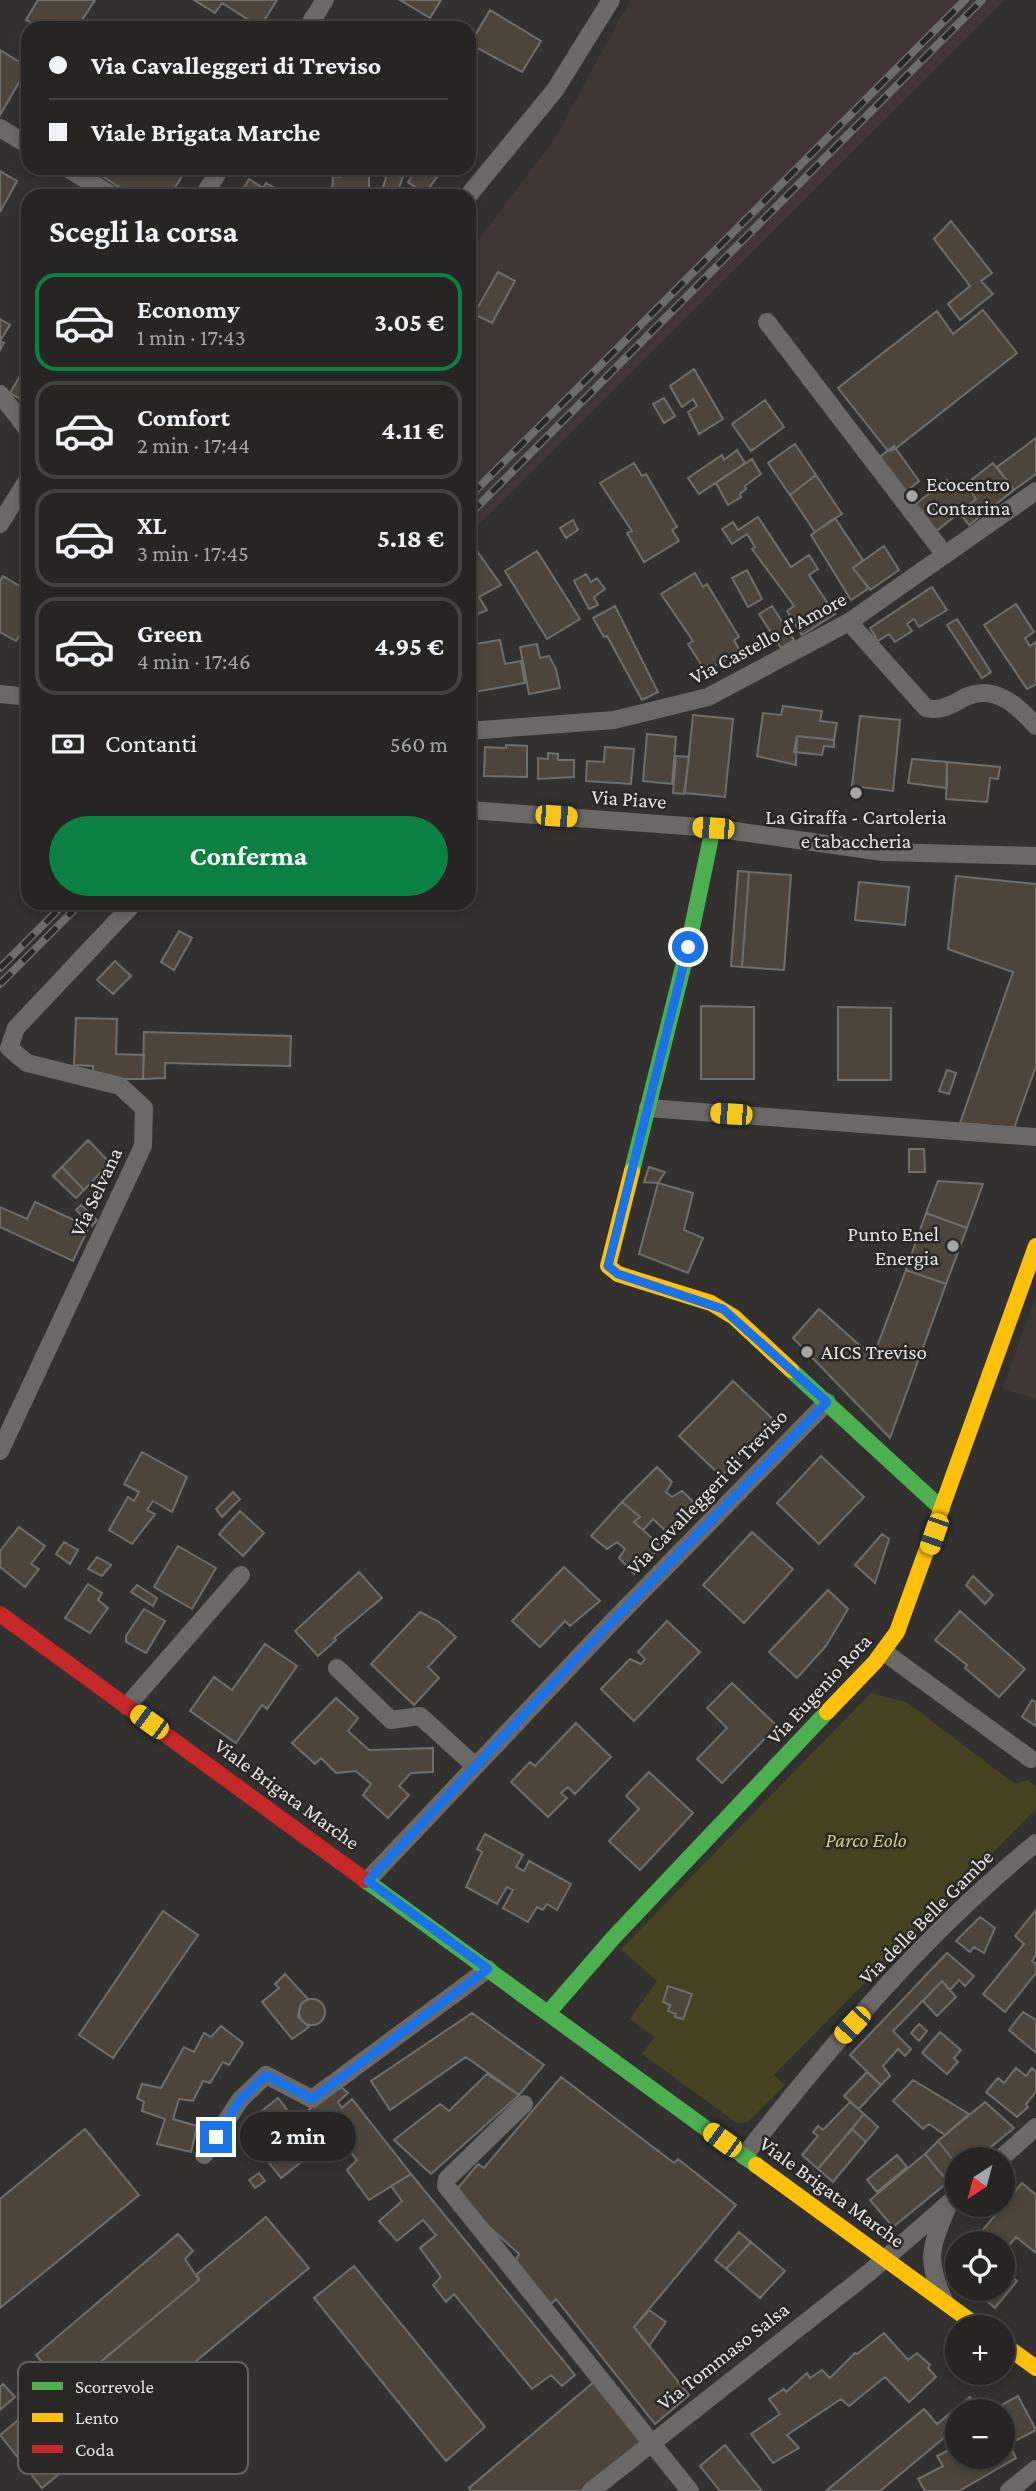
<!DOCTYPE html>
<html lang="it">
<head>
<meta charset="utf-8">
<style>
  body { margin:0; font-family:"Crimson Pro",serif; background:#323131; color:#f1f3f6; height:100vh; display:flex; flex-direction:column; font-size:26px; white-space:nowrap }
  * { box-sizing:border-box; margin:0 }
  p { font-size:23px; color:#a4a5a6 }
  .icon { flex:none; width:38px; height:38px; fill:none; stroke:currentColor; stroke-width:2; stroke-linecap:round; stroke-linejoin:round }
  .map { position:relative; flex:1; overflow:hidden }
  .panel { position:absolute; left:21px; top:189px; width:455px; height:721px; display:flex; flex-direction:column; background:#262524; border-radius:21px; box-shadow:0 4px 10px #0003,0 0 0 2px #424241 }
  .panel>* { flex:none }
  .guide { position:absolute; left:21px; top:21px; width:455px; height:154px; border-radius:21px; box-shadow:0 4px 10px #0003,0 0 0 2px #424241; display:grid; align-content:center; height:154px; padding:0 28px; background:#262524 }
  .needle { width:46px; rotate:216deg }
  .fabs { position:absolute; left:945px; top:2147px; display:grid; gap:14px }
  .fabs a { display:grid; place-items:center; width:70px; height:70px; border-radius:50%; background:#262524; box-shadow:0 4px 10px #0003,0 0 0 2px #424241; font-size:35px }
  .end { position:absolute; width:32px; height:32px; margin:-16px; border:9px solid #1a73e8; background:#fff; box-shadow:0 0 0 4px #fff }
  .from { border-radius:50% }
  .bubble { position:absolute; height:49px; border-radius:24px; background:#262524; box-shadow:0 4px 10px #0003,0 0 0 2px #424241; font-size:23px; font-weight:700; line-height:49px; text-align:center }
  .car { position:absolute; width:21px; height:42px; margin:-21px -10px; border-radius:9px; box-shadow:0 0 5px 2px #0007; background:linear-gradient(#f5c518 24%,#345 0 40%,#f5c518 0 76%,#345 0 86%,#f5c518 0) }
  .guide b { display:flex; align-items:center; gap:24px; height:66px; font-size:26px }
  .guide b+b { border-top:2px solid #424241 }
  .guide i { width:18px; height:18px; background:#f1f3f6 }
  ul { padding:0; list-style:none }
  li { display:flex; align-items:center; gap:21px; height:98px; margin:0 14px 10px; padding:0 14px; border:4px solid #424241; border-radius:21px }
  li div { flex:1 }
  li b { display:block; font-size:26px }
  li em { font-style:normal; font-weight:700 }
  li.current { border-color:#0b8043 }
  li>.icon { width:63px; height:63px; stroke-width:1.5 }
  h2 { padding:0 28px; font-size:32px; line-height:84px }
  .pay { display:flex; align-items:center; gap:18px; height:77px; padding:0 28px; font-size:26px }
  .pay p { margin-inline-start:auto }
  .cta { display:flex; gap:14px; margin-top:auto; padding:14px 28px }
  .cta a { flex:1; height:80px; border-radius:42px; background:#0b8043; color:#fff; font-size:28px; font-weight:700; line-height:80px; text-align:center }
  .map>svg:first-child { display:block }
  .built { fill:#3f3633 }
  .green { fill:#464220 }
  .building { fill:#4d453c; stroke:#6e6e6c; stroke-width:2 }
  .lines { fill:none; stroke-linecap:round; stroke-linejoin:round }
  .street { stroke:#6a6968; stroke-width:18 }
  .fast { stroke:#4caf50; stroke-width:16 }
  .slow { stroke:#ffc107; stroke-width:16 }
  .jam { stroke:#c62828; stroke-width:16 }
  .rail-casing { stroke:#6d6c6b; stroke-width:8 }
  .rail { stroke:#292725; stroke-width:5; stroke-dasharray:16; stroke-linecap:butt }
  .route { stroke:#1a73e8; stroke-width:9 }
  .poi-dot { fill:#a7a5a4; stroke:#292725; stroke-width:2.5 }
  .labels { text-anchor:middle; stroke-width:5; stroke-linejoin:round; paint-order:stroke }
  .poi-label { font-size:21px; fill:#e6e4e3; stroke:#292725; text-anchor:start }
  .street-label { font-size:21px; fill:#e6e4e3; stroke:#292725 }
  .park-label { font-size:21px; font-style:italic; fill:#d3c970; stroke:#292725 }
  .key { fill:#292725; stroke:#62605e; stroke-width:2 }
  .key-label { font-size:19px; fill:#e6e4e3 }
</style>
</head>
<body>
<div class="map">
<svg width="1036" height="2491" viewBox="0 0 1036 2491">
  <rect width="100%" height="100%" fill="#323130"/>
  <path class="built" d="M630 0H1005L469 534V252L555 138Z
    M1036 1296V1399L1002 1389Z"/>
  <path class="green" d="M871 1693 906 1702 1015 1784 1028 1780 1036 1787V1809L774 2075 785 2085 748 2122 737 2123 642 2054 655 2037 630 2019 657 1981 621 1949Z"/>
  <path class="building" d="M38 0H95L82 20 89 25 87 28H40L26 20Z
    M194 0H277L260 27 222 3 215 13Z
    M400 0H441L430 18Z
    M490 10 541 41 522 72 470 44Z
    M0 50 28 67 0 115Z
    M103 168H187L170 196H133L99 174Z
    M342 168H369V196L332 193 333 176 341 177Z
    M389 168 405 171 398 191 383 187Z
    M418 168 425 173 429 168 443 169 423 196H408L415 187 408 182Z
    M0 171 17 181 0 212Z
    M249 179 263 188 266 183 287 196H239Z
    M951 221 992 273 981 281 993 294 960 320 948 304 970 286 934 239Z
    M498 272 515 281 492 323 474 314Z
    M983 310 1017 353 895 449 888 451 838 388 937 311 953 334Z
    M0 319 10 325 0 341 4 343 0 350Z
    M28 362V403L10 393Z
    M694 369 723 419 699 434 688 412 697 406 693 399 682 407 670 386Z
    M664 398 675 416 664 423 653 404Z
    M765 400 784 427 751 451 732 424Z
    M1036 438V474L1014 490 997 467Z
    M795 444 816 475 790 495 768 463Z
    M894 446 919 481 903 494 877 459Z
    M737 450 745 463 699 494 688 478 722 455 724 460Z
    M752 459 761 474 745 486 746 489 740 494 741 497 728 505 716 483Z
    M634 463 642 476 646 474 677 527 672 530 679 541 644 562 627 533 632 531 600 483Z
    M993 463 1014 490 969 525 960 513 976 499 966 484Z
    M816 475 842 514 815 532 790 495Z
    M947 480 956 491 966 484 976 499 934 533 913 506Z
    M758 517 791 567 809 555 818 569 809 575 835 614 802 635 787 611 794 606 752 549 755 547 747 534 732 544 722 529 733 522 738 530Z
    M835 518 863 560 853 568 869 588 851 600 811 535Z
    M573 520 578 530 566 538 560 528Z
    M884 546 899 570 870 590 853 568Z
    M477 551 501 585 479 597 487 610 469 618V556Z
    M537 551 580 619 547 639 505 571Z
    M747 570 762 599 748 607 732 578Z
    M695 573 703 587 707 584 739 637 734 640 740 651 706 672 688 644 693 641 661 594Z
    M586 574 591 582 597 578 605 589 594 597 598 605 589 609 574 581Z
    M3 576 28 591V621L16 641 0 632V581Z
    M932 587 947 610 919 627 914 619 907 624 912 631 895 642 889 634 878 641 870 628Z
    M1016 604 1034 632 1025 638 1030 646 1036 642V684L1027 689 984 625Z
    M615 606 658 692 642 700 607 636 604 637 593 618Z
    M772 606 794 640 781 648 759 614Z
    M957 619 991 672 982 678 947 625Z
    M500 640 505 664 521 661 525 683 474 692 469 645Z
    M537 644 540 658 549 656 556 669 560 688 529 694 520 647Z
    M783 706 822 711 820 721 837 723 834 740 797 736 796 765 757 756 763 713 781 715Z
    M693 715 733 719 725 797 685 793Z
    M860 716 900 720 893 791 852 786Z
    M647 734 676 737 672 784 643 781Z
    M797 736 834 740V747L824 746 822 755 794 752Z
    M506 745 527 746V777L484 776 485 747 506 748Z
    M605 747 634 749 631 784 586 781 587 761 604 762Z
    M548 753 558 754V760H574V777L538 779V758L548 759Z
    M676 756 689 757 684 794 673 793Z
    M912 759 947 762V788L908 783Z
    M947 762 1000 767 998 779 990 778 987 802 946 799Z
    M738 871 749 872 742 967 731 966Z
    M749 872 791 875 784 970 742 967Z
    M956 876 1036 884V1066L1014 1128 960 1123 1013 972 948 949Z
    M859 882 909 887 905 925 855 920Z
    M179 931 192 938 174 970 161 962Z
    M115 961 131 976 113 994 97 980Z
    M701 1006 754 1007V1079H701Z
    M838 1007 891 1008V1080H838Z
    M76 1018 117 1019 116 1054 144 1055 143 1079H107L93 1074V1066L74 1065Z
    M144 1032 291 1036 290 1066 165 1063V1078L143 1079Z
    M947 1070 956 1073 949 1094 939 1091Z
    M88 1140 110 1163 84 1190 62 1167Z
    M909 1149H924L925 1172H909Z
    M62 1167 84 1190 76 1198 53 1176Z
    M649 1167 665 1172 658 1183 644 1182Z
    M938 1181 983 1184 967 1228 926 1213Z
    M658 1183 693 1193 684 1230 703 1238 688 1273 639 1254Z
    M35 1202 89 1227 73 1261 0 1227V1207L27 1219Z
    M81 1205 97 1220 92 1226 76 1210Z
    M926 1213 967 1228 946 1284 906 1270Z
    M906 1270 946 1284 890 1438 793 1338 819 1309 873 1357Z
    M733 1381 775 1421 721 1476 679 1436Z
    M142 1452 187 1477 172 1512 153 1501 147 1510 155 1514 132 1544 109 1530 128 1497 134 1501 139 1492 124 1484Z
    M821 1456 864 1497 819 1544 777 1503Z
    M657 1467 672 1482 666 1492 672 1497 682 1491 698 1506 670 1535 653 1519 643 1530 634 1522 640 1517 622 1502Z
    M233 1492 240 1499 222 1517 216 1509Z
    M622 1502 640 1517 634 1522 661 1546 634 1574 619 1558 625 1549 617 1542 607 1549 591 1536Z
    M240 1511 264 1533 243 1556 219 1534Z
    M19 1527 45 1546 31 1564 39 1569 25 1587 0 1567V1551Z
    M752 1532 793 1569 744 1623 703 1585Z
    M882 1534 889 1539 875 1583 855 1565Z
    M64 1542 78 1550 70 1564 56 1554Z
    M178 1546 216 1568 192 1609 154 1587Z
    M97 1557 111 1565 102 1576 88 1569Z
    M564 1567 600 1601 570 1626 565 1621 540 1647 512 1621Z
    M359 1572 382 1598 334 1638 336 1640 318 1656 295 1631Z
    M973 1576 993 1595 985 1604 966 1585Z
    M88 1584 102 1593 98 1600 108 1608 90 1633 65 1618Z
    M137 1585 157 1598 153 1606 131 1592Z
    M828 1590 848 1609 826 1646 797 1678 769 1652Z
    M144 1609 165 1621 146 1653 126 1642V1636Z
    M960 1611 1025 1669 999 1697 965 1668 967 1665 935 1640Z
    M420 1612 439 1622 456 1637 428 1667 439 1678 414 1705 371 1664Z
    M667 1621 700 1652 634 1721 601 1689 630 1659 641 1664 645 1659 638 1652Z
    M265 1644 297 1666 267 1709 262 1705 236 1743 190 1711 214 1677 232 1690Z
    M732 1683 777 1726 722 1783 697 1759 727 1728 707 1708Z
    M336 1698 358 1718 348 1731 369 1750 433 1748V1772L411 1773 399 1786 409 1795 388 1818 363 1795 371 1784 356 1771 336 1773 321 1758 315 1764 292 1743Z
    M1032 1700 1036 1702V1726L1022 1717Z
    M576 1723 611 1757 575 1794 568 1787 561 1793 567 1798 548 1817 511 1782 530 1762 535 1766Z
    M649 1772 693 1813 640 1870 609 1841 639 1809 626 1796Z
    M485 1834 523 1855 516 1867 524 1871 529 1861 571 1884 557 1910 547 1904 543 1910 537 1907 528 1922 503 1908 513 1890 507 1887 497 1904 466 1887 482 1852 477 1849Z
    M1036 1910V1955L1032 1961 1036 1964V1973L1005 2012 983 1994 1024 1944 1015 1936Z
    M163 1911 198 1935 113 2058 79 2035Z
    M980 1917 995 1928 984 1953 974 1947 970 1952 956 1941Z
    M947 1953 974 1976 965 1986 959 1980 950 1990 942 1981 893 2031 911 2049 905 2056 898 2049 883 2066 890 2076 881 2085 850 2055Z
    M285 1974 308 1999 301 2004 298 2017 309 2027 292 2039 262 2002 279 1988 275 1984Z
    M942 1981 956 1997 937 2016 923 2001Z
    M668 1986 692 1994 683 2019 675 2017 676 2014 668 2011 670 2005 663 2002Z
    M299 2012a13 13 0 1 1 26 0a13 13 0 1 1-26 0Z
    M1023 2012 1036 2020V2053L1009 2030Z
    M472 2013 544 2065 519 2095 466 2057 390 2110 371 2081Z
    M919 2024 927 2031 919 2041 911 2033Z
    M221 2026 243 2043 229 2065 223 2062 210 2083 203 2081 193 2101 179 2099 173 2119 197 2126 191 2152 157 2144 165 2119 142 2111 144 2102 137 2098 142 2084 161 2088 184 2047 194 2052 204 2033 211 2037Z
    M940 2032 961 2050 954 2058 958 2062 947 2074 922 2053Z
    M1016 2068 1026 2076 1032 2068 1036 2072V2092L1026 2104 1028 2107 1017 2117 986 2092 998 2078 1004 2083Z
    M867 2072 881 2085 859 2109 844 2096Z
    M487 2074 519 2095 431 2174 394 2140 440 2104 449 2111Z
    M561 2077 674 2163 678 2159 736 2205 634 2327 689 2395 655 2424 556 2299 548 2307 513 2265 519 2254 453 2194 478 2164 484 2168Z
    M913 2080 969 2114 945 2135 929 2124 923 2129 893 2101Z
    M340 2086 348 2093 338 2102 342 2108 352 2099 411 2174 369 2200 347 2170 357 2160 332 2129 305 2151 294 2137 306 2129 295 2120Z
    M278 2098 295 2120 269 2141 262 2132 257 2136 247 2123Z
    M850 2102 864 2114 818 2169 802 2155 818 2136 813 2132 818 2126 823 2130Z
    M985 2102 1014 2128 975 2160H957V2165L938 2141Z
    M864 2114 878 2127 866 2142 852 2129Z
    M85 2129 139 2195 0 2308V2199Z
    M852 2129 866 2142 833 2182 818 2169Z
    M294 2137 309 2156 281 2178 266 2159Z
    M938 2141 957 2165V2174L948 2182 925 2154Z
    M925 2154 948 2182 893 2227 870 2200Z
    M897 2155 907 2167 877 2192 867 2180Z
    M259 2173 265 2181 255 2188 249 2180Z
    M411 2174 575 2375 562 2386 551 2375 532 2389 454 2294 446 2302 433 2285 441 2277 420 2248 436 2235 423 2220 397 2241 379 2221 402 2201 391 2186Z
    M1022 2183 1036 2195V2253L1016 2237 1003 2253V2244H971Z
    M266 2217 309 2268 42 2488 0 2435 68 2379 74 2384 199 2280 197 2274Z
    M739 2232 751 2242 726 2269 715 2260Z
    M178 2234 193 2251 185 2259 199 2280 74 2384 57 2364 49 2370 36 2355Z
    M751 2242 785 2271 760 2298 726 2269Z
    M354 2266 485 2427 446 2461 314 2298Z
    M1003 2270 1017 2281 995 2308 973 2289H1003Z
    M649 2310 666 2322 649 2346 634 2327Z
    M884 2333 908 2360 917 2353 930 2365 928 2368 936 2377 909 2402 885 2377 849 2406 841 2399 787 2435 799 2448 773 2463 751 2434 780 2414 769 2399 784 2389 786 2392 807 2373 810 2378 822 2370 830 2378 855 2353 857 2354Z
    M602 2375 655 2436 587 2491H471L469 2488Z
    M3 2384 15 2397 0 2410V2387Z
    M1018 2396 1036 2430 1009 2444 1016 2458 959 2491H925L918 2479 943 2466 937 2456 957 2446V2457H1003V2412H989Z
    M970 2397 979 2409 957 2412V2427L880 2491H826L924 2409 937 2424Z
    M725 2445 762 2491H720L700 2466Z"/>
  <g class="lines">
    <path class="street" d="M307 28 325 0
      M0 128 28 145
      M67 168 113 196
      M203 196 221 168
      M468 196 555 90 611 0
      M767 322 945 555
      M0 394 28 430
      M0 524 28 479
      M849 622 926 708C943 712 953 703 968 696 996 685 1019 707 1036 726
      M0 694 28 697
      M469 731 614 720 708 697 849 622 1036 491
      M469 810 713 828 883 852 1036 856
      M648 1108 1036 1137
      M0 1451 143 1146 144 1108 120 1086 27 1063 9 1048 16 1028 134 903
      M884 1652 1031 1759
      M337 1668 391 1720 420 1716 474 1765
      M127 1706 241 1575
      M367 1881 611 1623 827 1402
      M524 2104 447 2179 446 2186 690 2491
      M204 2155 240 2100 266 2075 312 2099 488 1969
      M744 2156C832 2044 925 1933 1036 1843
      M999 2160 1036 2127
      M944 2300C925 2259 931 2247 947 2208
      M591 2491 871 2271 957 2196
      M1009 2491 1036 2469"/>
    <path class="fast" d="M632 1171 688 947 713 828
      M791 1370 942 1509
      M365 1880 756 2165
      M548 2013 614 1937 827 1712"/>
    <path class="slow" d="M632 1171 608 1266 618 1274 711 1303 734 1317 791 1370
      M827 1712 875 1662 897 1632 1036 1246
      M756 2165 980 2328
      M1003 2344 1036 2368"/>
    <path class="jam" d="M0 1614 365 1880"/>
    <defs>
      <path id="rail" d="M469 497 965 0
        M469 515 982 0
        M0 968 65 903
        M0 984 81 903"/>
    </defs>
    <use href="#rail" class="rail-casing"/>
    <use href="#rail" class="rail"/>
  </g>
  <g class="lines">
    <path class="route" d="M216 2137 240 2100 266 2075 312 2099 488 1969 368 1881 577 1658 827 1402 723 1309 618 1274 608 1266 688 947"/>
  </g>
  <g class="poi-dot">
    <circle cx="912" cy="496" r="7"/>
    <circle cx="856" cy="793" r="7"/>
    <circle cx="953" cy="1246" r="7"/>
    <circle cx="807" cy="1352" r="7"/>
  </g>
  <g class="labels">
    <g class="poi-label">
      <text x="926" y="491">Ecocentro<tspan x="926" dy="24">Contarina</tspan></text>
      <text x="856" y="824" text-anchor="middle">La Giraffa - Cartoleria<tspan x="856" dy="24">e tabaccheria</tspan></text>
      <text x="939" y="1241" text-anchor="end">Punto Enel<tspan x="939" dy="24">Energia</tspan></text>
      <text x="821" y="1359">AICS Treviso</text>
    </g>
    <g class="street-label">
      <text transform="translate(768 638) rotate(-28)" y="7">Via Castello d'Amore</text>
      <text transform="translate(629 799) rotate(4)" y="7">Via Piave</text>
      <text transform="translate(96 1192) rotate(-65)" y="7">Via Selvana</text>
      <text transform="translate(707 1492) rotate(-46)" y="7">Via Cavalleggeri di Treviso</text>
      <text transform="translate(819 1689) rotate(-47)" y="7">Via Eugenio Rota</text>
      <text transform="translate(287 1794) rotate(36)" y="7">Viale Brigata Marche</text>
      <text transform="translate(926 1917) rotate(-45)" y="7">Via delle Belle Gambe</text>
      <text transform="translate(832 2192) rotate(36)" y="7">Viale Brigata Marche</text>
      <text transform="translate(723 2356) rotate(-38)" y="7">Via Tommaso Salsa</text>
    </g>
    <g class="park-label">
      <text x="866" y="1847">Parco Eolo</text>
    </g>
  </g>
  <rect x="18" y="2362" width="230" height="112" rx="10" class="key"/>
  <rect x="32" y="2382" width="31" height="8" fill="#4caf50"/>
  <rect x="32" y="2413" width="31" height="9" fill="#ffc107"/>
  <rect x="32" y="2445" width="31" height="8" fill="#c62828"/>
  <g class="key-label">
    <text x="75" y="2393">Scorrevole</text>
    <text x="75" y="2424">Lento</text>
    <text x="75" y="2456">Coda</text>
  </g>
</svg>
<div class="fabs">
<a><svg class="needle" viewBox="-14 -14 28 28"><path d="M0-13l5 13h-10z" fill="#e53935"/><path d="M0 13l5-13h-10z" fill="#a4a5a6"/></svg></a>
<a><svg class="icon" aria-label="locate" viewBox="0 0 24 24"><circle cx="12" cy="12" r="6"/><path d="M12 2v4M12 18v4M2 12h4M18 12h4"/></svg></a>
<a>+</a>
<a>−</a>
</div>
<i class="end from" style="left:688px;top:947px"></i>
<i class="end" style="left:216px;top:2137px"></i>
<div class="bubble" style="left:240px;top:2112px;width:116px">2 min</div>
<i class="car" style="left:556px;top:816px;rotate:94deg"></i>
<i class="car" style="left:713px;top:828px;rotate:274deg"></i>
<i class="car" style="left:731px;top:1114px;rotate:274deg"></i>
<i class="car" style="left:934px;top:1534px;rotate:199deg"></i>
<i class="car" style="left:149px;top:1722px;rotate:306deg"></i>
<i class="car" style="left:852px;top:2025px;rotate:223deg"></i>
<i class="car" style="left:722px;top:2140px;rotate:306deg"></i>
<div class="guide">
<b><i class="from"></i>Via Cavalleggeri di Treviso</b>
<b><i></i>Viale Brigata Marche</b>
</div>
<section class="panel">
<h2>Scegli la corsa</h2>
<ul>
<li class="current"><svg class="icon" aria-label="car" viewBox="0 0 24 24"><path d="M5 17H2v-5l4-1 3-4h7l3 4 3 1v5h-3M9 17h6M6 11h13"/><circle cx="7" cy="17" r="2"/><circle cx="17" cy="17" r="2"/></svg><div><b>Economy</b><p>1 min · 17:43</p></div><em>3.05 €</em></li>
<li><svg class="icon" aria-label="car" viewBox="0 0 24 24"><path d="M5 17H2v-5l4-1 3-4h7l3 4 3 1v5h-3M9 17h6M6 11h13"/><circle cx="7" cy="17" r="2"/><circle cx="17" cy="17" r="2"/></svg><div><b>Comfort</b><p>2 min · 17:44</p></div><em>4.11 €</em></li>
<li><svg class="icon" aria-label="car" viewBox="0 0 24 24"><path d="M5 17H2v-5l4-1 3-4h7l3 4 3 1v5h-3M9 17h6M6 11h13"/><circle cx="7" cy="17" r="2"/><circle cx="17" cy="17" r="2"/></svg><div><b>XL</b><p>3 min · 17:45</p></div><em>5.18 €</em></li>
<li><svg class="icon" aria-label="car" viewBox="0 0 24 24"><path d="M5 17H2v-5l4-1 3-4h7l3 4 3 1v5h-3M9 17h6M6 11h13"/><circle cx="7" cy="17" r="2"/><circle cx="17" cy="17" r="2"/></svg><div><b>Green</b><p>4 min · 17:46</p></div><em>4.95 €</em></li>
</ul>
<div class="pay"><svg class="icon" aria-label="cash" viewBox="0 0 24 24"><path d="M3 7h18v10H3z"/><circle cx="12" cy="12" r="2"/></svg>Contanti<p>560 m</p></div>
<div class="cta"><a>Conferma</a></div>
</section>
</div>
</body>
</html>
